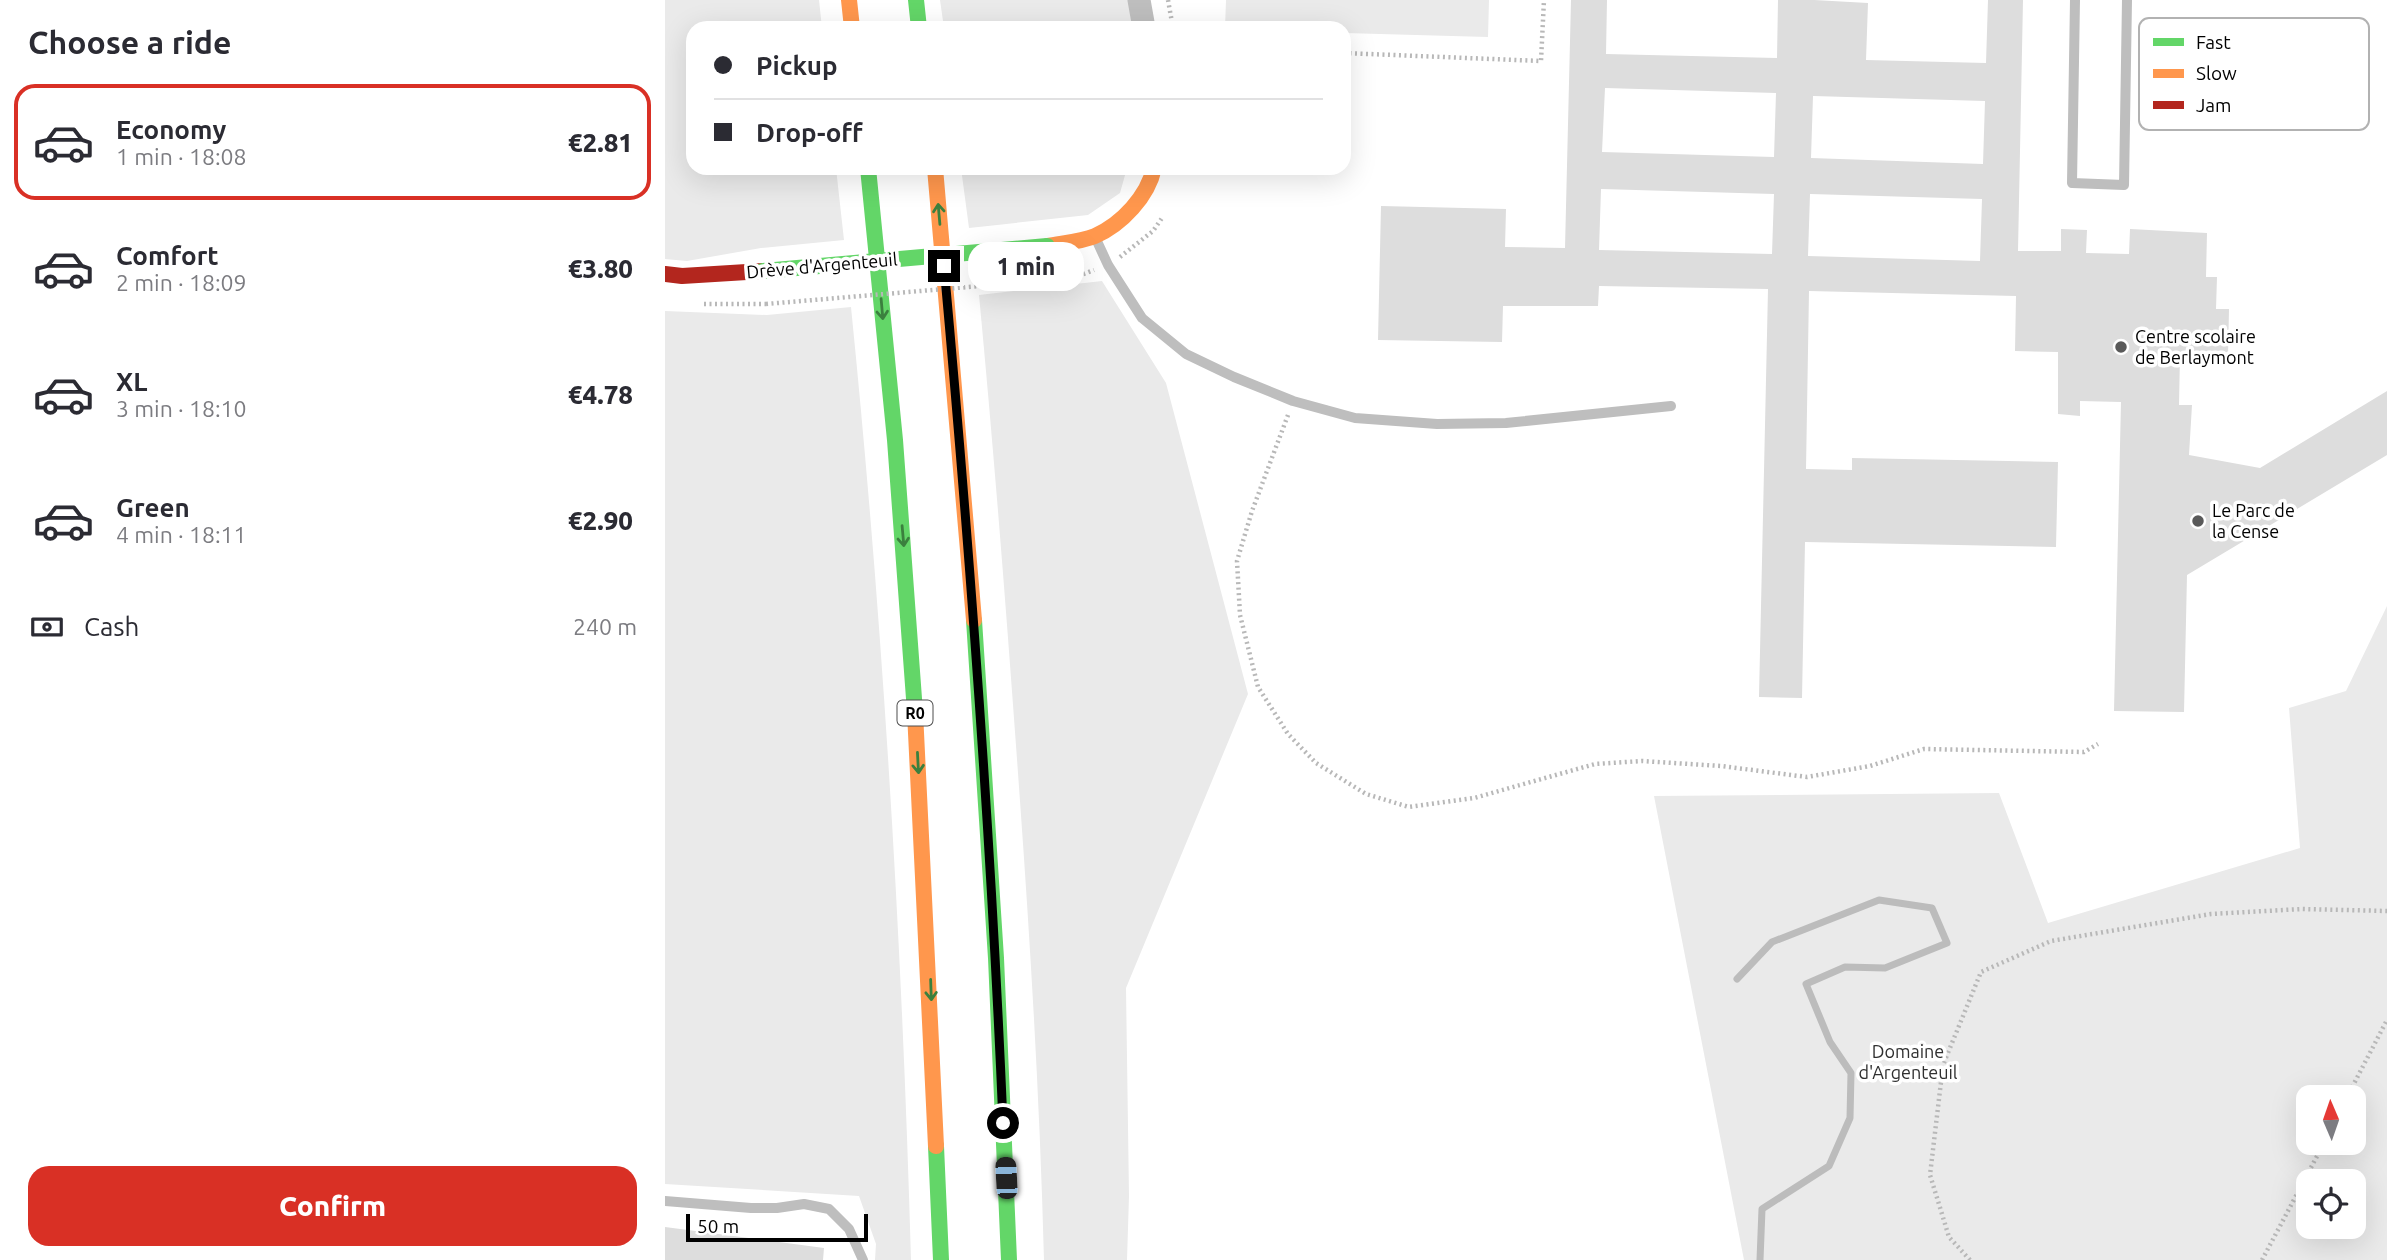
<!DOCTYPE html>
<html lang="en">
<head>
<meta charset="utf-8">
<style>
  body { margin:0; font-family:Ubuntu,sans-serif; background:#f2f2f3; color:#2b2b33; height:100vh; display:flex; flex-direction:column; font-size:26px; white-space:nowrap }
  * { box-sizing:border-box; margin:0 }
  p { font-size:23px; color:#7c7c81 }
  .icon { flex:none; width:38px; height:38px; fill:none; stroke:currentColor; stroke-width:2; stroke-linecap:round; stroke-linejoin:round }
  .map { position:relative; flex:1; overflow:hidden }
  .side { display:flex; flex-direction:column; background:#fff; width:665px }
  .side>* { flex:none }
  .guide { position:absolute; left:21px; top:21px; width:665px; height:154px; border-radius:21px; box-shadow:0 7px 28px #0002; display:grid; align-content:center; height:154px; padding:0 28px; background:#fff }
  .needle { width:46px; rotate:358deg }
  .fabs { position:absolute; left:1631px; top:1085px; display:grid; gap:14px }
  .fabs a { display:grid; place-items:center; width:70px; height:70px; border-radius:14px; background:#fff; box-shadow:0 7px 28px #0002; font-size:35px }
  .scale { position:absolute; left:21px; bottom:18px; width:182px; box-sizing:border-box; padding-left:7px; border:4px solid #000; border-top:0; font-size:19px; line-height:24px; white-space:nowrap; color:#000; -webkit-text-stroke:5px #fff; paint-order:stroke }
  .end { position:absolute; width:32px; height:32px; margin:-16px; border:9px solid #000; background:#fff; box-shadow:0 0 0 4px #fff }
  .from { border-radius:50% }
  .bubble { position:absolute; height:49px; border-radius:21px; background:#fff; box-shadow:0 7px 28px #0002; font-size:23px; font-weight:800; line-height:49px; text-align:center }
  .car { position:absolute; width:21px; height:42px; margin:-21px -10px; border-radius:9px; box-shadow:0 0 5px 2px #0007; background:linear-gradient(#222 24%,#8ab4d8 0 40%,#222 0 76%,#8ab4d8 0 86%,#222 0) }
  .guide b { display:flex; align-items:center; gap:24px; height:66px; font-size:26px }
  .guide b+b { border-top:2px solid #e1e1e2 }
  .guide i { width:18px; height:18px; background:#2b2b33 }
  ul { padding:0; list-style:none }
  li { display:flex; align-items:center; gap:21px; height:116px; margin:0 14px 10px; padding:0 14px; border:4px solid transparent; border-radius:21px }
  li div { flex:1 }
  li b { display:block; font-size:26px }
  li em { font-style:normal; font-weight:800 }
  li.selected { border-color:#d93025 }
  li>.icon { width:63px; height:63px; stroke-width:1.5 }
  h2 { padding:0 28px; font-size:32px; line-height:84px }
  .pay { display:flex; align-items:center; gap:18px; height:77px; padding:0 28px; font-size:26px }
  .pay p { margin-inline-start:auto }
  .action { display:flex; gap:14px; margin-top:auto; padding:14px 28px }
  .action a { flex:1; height:80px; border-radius:21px; background:#d93025; color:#fff; font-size:28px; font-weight:800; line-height:80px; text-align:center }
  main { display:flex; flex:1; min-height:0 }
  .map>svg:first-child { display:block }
  .green { fill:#eaeaea; fill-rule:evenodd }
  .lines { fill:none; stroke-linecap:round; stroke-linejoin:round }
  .stream { stroke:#bcbcbc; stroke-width:7 }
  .building { fill:#ddd; fill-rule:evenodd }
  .path { stroke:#b8b8b8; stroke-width:4.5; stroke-dasharray:2 3.5; stroke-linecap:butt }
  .lane { stroke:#bebebe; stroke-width:10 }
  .street { stroke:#bebebe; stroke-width:23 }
  .fast { stroke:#63d668; stroke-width:16 }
  .slow { stroke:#ff974d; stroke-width:16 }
  .jam { stroke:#b3261e; stroke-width:16 }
  .path-bridge { stroke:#b8b8b8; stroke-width:4.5; stroke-dasharray:2 3.5; stroke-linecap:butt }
  .fast-bridge { stroke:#63d668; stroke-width:16 }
  .oneway { stroke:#3b803e }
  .route { stroke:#000; stroke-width:9 }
  .poi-dot { fill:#595959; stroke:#fff; stroke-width:2.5 }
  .labels { text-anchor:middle; stroke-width:7; stroke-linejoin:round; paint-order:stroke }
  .shield { fill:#fff; stroke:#4c4c4c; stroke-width:2 }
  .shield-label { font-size:16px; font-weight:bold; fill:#000 }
  .street-label { font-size:18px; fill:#000; stroke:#fff }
  .poi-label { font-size:18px; fill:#000; stroke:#fff; text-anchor:start }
  .park-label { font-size:18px; fill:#303030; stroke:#fff }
  .key { fill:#fff; stroke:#b2b2b2; stroke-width:2 }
  .key-label { font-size:19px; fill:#000 }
</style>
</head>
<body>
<main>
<section class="side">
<h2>Choose a ride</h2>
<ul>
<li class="selected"><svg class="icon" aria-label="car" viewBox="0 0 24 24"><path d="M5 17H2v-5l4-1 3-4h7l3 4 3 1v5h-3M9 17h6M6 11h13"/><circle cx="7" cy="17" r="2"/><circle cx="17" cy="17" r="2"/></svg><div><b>Economy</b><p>1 min · 18:08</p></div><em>€2.81</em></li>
<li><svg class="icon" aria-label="car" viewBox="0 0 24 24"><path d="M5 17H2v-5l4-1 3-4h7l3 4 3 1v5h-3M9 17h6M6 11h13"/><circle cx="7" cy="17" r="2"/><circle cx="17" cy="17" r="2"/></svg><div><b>Comfort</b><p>2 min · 18:09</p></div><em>€3.80</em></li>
<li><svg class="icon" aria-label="car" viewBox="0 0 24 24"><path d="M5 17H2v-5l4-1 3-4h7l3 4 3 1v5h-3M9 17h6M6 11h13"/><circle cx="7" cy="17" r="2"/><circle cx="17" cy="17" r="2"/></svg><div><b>XL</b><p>3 min · 18:10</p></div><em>€4.78</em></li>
<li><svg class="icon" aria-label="car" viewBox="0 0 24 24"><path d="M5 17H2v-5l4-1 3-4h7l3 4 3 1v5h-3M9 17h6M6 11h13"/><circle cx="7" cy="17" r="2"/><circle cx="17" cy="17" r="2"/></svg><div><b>Green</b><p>4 min · 18:11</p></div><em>€2.90</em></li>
</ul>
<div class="pay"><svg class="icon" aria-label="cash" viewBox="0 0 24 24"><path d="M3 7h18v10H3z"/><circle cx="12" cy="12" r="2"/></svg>Cash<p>240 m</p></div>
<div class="action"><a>Confirm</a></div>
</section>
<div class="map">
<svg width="1722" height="1260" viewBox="0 0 1722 1260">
  <rect width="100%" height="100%" fill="#fff"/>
  <path class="green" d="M0 0H154L157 28H28V168H171L179 240 96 248 22 261 0 259Z
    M275 0H463L468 28H279Z
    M561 0H824L823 37 679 33V28H560Z
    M296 168H462L455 193 423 215 304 228Z
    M437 281 501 383 583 694 461 988 464 1196 462 1260H379C375 1107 366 954 355 801 343 632 330 464 314 295Z
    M186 307C218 624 237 942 246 1260H210L211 1244 194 1196 0 1184V311L102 315Z
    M1722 606V1260H1079L989 796 1334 793 1383 923 1635 848 1624 708 1681 691ZM1643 1097H1689V1143H1643ZM1643 1181H1689V1227H1643Z"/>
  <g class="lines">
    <path class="stream" d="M1072 979 1107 942 1214 900 1267 908 1282 943 1220 968 1180 967 1141 984 1165 1042 1186 1073 1185 1118 1164 1166 1097 1209 1095 1260"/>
  </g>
  <path class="building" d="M906 0H942L941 54 1112 58 1113 0H1149L1203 3 1201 60 1321 63 1323 0H1358L1353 251H1396V229L1422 230 1421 253 1464 254 1465 229 1542 233 1541 277H1552L1551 309H1564L1563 356 1515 355 1514 405H1527L1524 455 1595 468 1722 391V455L1522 575 1519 712 1449 711 1456 402 1415 401V416L1393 414V352L1350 351 1351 296 1144 291 1141 469 1187 470V458L1393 462 1391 547 1140 542 1137 698 1094 697 1103 289 934 286 933 306H838L837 342 713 340 716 206 841 209 840 247 900 248ZM940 88 1111 93 1109 157 937 152ZM1148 96 1320 101 1318 164 1146 158ZM936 189 1109 194 1107 254 934 250ZM1145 194 1317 199 1315 261 1143 256Z
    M0 1227 159 1248 158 1260H0Z"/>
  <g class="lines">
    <path class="path" d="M503 0 508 28
      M679 53 876 61 879 0
      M455 257 488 231 497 218
      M386 280 411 277 429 270
      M39 304H101
      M623 415 587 511 572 561 575 615 593 687 623 734 651 763 701 794 744 807 809 798 930 764 977 761 1056 766 1142 777 1205 766 1259 749 1419 752 1433 744
      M1682 1097 1722 1020
      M1305 1260 1284 1237 1265 1175 1278 1065 1316 972 1386 941 1546 914 1637 909 1722 911
      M1597 1260 1659 1143"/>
    <path class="lane" d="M1410 0 1407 183 1459 185 1462 0
      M431 239 443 265 477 318 521 354 569 377 628 401 690 418 772 424 841 423 1006 406
      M0 1201 86 1208H112L139 1204 164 1209 184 1229 198 1260"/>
    <path class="street" d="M474 0 479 28"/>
    <path class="fast" d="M251 0 254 28
      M203 168 230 440 250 712
      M309 620 331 958 344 1260
      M271 1146 276 1260"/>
    <path class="slow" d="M184 0 187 28
      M270 168 309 620
      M382 246C397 243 416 242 430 236 457 224 483 196 489 168
      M250 712 271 1146"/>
    <path class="jam" d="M0 274 17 276 98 271"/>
    <path class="path-bridge" d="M101 304 386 280"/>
    <path class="fast-bridge" d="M98 271 382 246"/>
  </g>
  <defs><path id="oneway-shaft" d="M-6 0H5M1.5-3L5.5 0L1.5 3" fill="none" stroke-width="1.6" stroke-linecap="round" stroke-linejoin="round" transform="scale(1.75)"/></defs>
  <g class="oneway">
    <use href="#oneway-shaft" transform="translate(274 214) rotate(-95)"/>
    <use href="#oneway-shaft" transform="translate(217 309) rotate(85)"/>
    <use href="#oneway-shaft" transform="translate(238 536) rotate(85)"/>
    <use href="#oneway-shaft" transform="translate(253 763) rotate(87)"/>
    <use href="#oneway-shaft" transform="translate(266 990) rotate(88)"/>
  </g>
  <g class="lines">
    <path class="route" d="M279 266C305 551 326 837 338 1123"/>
  </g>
  <g class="poi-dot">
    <circle cx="1456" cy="347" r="7"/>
    <circle cx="1533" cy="521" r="7"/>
  </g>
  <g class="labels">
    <rect class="shield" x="232.5" y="700.5" width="35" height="25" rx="5"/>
    <g class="shield-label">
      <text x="250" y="719">R0</text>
    </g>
    <g class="street-label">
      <text transform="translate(157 266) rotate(-5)" y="6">Drève d'Argenteuil</text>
    </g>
    <g class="poi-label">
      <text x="1470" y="343">Centre scolaire<tspan x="1470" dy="21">de Berlaymont</tspan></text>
      <text x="1547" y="517">Le Parc de<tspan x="1547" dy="21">la Cense</tspan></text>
    </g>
    <g class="park-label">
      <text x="1243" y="1058">Domaine<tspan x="1243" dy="21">d'Argenteuil</tspan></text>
    </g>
  </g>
  <rect x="1474" y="18" width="230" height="112" rx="10" class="key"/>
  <rect x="1488" y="38" width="31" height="8" fill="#63d668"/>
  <rect x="1488" y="69" width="31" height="9" fill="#ff974d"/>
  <rect x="1488" y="101" width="31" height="8" fill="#b3261e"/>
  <g class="key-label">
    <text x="1531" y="49">Fast</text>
    <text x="1531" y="80">Slow</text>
    <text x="1531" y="112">Jam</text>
  </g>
</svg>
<div class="fabs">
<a><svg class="needle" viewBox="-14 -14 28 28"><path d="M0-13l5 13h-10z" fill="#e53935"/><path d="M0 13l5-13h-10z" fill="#7c7c81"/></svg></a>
<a><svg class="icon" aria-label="locate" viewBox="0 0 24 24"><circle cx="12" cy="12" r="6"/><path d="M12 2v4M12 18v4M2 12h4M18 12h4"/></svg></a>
</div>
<div class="scale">50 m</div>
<i class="end from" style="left:338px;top:1123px"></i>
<i class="end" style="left:279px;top:266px"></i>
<div class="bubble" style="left:303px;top:242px;width:116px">1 min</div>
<i class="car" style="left:341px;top:1178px;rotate:357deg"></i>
<div class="guide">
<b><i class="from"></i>Pickup</b>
<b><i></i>Drop-off</b>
</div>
</div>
</main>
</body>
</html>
